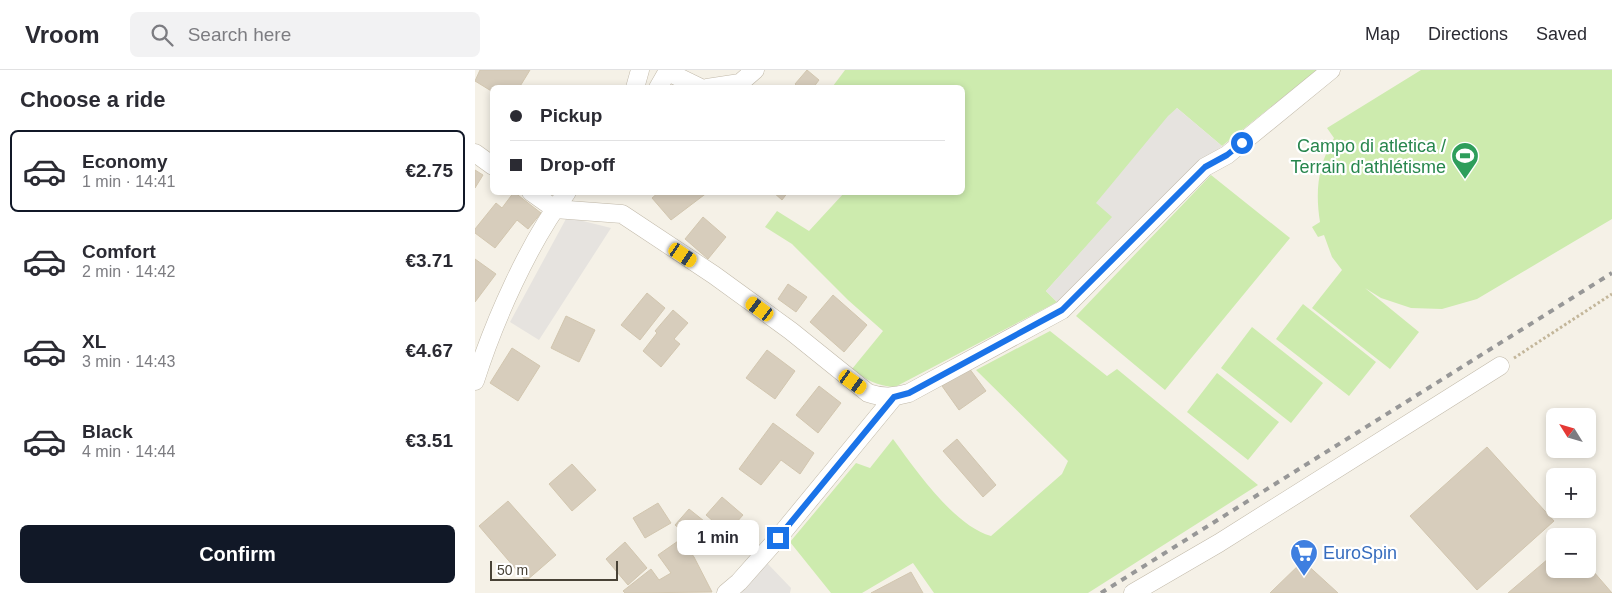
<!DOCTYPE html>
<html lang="en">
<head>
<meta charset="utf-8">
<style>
  body { margin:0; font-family:Helvetica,sans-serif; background:#f2f2f3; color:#2b2b33; height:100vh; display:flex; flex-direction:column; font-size:19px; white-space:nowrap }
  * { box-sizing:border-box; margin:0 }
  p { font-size:16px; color:#7c7c81 }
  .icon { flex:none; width:28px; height:28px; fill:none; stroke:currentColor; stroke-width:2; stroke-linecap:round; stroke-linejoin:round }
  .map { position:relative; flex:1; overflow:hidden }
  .details { display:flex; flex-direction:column; background:#fff; width:475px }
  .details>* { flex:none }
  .top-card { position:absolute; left:15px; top:15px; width:475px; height:110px; border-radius:8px; box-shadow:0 2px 8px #0003; display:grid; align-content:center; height:110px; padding:0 20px; background:#fff }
  .needle { width:32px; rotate:307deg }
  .controls { position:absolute; left:1071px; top:338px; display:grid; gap:10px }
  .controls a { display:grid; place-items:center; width:50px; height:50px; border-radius:8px; background:#fff; box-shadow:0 2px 8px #0003; font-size:25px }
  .scale { position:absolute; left:15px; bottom:12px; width:128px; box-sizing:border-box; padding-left:5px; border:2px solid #484236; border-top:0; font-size:14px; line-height:18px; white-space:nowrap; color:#484236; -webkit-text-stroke:4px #fff; paint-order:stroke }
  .end { position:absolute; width:22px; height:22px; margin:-11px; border:6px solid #1a73e8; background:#fff; box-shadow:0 0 0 2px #fff }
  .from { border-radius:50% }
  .bubble { position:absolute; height:35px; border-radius:8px; background:#fff; box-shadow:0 2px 8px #0003; font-size:16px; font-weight:600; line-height:35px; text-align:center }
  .car { position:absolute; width:15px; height:30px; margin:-15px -8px; border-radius:6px; box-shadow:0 0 4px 1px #0007; background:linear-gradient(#f5c518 24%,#345 0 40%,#f5c518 0 76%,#345 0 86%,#f5c518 0) }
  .top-card b { display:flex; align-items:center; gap:18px; height:48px; font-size:19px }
  .top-card b+b { border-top:1px solid #e1e1e2 }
  .top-card i { width:12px; height:12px; background:#2b2b33 }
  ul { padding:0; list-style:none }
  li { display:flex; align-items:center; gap:15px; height:82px; margin:0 10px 8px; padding:0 10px; border:2px solid transparent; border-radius:8px }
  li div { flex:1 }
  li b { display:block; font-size:19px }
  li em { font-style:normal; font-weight:600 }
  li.active { border-color:#111827 }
  li>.icon { width:45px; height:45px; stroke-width:1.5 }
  h2 { padding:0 20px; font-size:22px; line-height:60px }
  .button { display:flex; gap:10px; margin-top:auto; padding:10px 20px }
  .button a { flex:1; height:58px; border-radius:8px; background:#111827; color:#fff; font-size:20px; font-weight:600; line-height:58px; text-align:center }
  header { display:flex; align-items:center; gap:30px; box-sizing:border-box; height:70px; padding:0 25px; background:#fff; border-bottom:1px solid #e1e1e2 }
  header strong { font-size:24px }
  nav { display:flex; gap:28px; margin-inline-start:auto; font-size:18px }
  .search { width:350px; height:45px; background:#f2f2f3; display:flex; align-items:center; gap:12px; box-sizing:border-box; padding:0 18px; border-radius:8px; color:#7c7c81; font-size:19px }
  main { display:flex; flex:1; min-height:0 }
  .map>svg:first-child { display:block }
  .green { fill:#cdebae }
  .parking { fill:#e6e3df }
  .building { fill:#d7cdbc; stroke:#d2c6af }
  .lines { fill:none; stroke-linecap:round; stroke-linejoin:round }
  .minor-casing { stroke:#c1b9a9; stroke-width:19 }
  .path { stroke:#c3b69a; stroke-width:3; stroke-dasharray:2.5 2.5; stroke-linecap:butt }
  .minor { stroke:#fff; stroke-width:18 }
  .rail { stroke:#979797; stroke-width:4; stroke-dasharray:6 6; stroke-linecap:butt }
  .route { stroke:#1a73e8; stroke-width:6 }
  .labels { text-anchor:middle; stroke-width:4.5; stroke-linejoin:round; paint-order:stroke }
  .leisure-label { font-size:18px; fill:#27864d; stroke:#fff; text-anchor:end }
  .shop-label { font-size:18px; fill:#366cbe; stroke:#fff; text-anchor:start }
</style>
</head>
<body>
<header>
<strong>Vroom</strong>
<div class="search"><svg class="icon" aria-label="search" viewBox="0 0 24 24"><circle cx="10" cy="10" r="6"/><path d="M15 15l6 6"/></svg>Search here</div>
<nav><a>Map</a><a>Directions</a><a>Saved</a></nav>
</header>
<main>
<section class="details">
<h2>Choose a ride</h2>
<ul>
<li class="active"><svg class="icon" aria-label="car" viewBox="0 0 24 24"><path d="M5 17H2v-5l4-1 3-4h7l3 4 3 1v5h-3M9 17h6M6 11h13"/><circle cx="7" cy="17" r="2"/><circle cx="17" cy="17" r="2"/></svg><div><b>Economy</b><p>1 min · 14:41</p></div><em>€2.75</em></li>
<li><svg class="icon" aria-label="car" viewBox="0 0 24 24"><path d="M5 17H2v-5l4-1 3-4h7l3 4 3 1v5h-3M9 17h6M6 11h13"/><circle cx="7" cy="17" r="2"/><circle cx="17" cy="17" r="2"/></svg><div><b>Comfort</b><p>2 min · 14:42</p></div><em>€3.71</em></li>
<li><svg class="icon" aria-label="car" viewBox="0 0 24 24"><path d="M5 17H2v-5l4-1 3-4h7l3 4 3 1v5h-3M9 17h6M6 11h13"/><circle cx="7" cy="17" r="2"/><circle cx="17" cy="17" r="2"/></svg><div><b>XL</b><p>3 min · 14:43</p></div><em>€4.67</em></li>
<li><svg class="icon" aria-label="car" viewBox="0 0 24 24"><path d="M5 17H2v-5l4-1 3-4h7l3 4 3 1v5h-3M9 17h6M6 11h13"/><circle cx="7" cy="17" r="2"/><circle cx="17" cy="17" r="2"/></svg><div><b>Black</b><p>4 min · 14:44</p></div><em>€3.51</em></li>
</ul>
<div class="button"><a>Confirm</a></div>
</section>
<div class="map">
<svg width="1137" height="523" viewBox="0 0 1137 523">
  <rect width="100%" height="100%" fill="#f5f1e7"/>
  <path class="green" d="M370 0H842L747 76 702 38 622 133 638 147 571 221 582 232 420 317C402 316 391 310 377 299L408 261 373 230 317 174 290 157 302 141 334 161 369 123 488 122V18L360 17 358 16Z
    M946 0H1137V149L1002 229 967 239 936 238 906 228 890 218 944 262 915 299 837 238 867 200 857 187 849 165 843 167 837 157 845 152C840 121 843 95 859 68L852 58Z
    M736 105 815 168 690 320 601 246Z
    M828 234 901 292 874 326 801 269Z
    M777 257 848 313 816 353 746 298Z
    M575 261 632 306 642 299 783 415 613 523H459L438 493 387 523H356L315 472 381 393 395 398 418 369C441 400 478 455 516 466L587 404 593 391 501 300Z
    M742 303 804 352 773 390 712 342Z"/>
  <path class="parking" d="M702 38 747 76 727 92 597 223 582 232 571 221 637 147 621 133 693 46Z
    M92 147 136 158 64 270 35 252Z
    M292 493 316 518 315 523H265Z"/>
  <path class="building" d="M5 0H55L44 18H18V22L0 11Z
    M332 0 344 10 338 18H324L320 14Z
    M0 100 8 105 0 118Z
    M39 122 66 143 53 159 42 150 20 178 0 163V159L21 133 27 138Z
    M184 122H233L196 150 177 128Z
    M298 122H313L307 130Z
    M228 147 251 167 233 189 210 169Z
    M0 189 21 204 0 232Z
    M313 214 332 227 321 242 303 229Z
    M172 223 190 238 165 270 146 255Z
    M358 225 392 255 369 282 335 252Z
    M198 240 213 253 199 269 205 274 186 297 168 281 182 263 180 261Z
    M91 246 120 260 104 292 76 278Z
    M37 278 65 296 43 331 15 313Z
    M292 280 320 301 300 329 271 308Z
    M494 298 511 321 484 340 467 316Z
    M344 316 366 333 343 363 321 345Z
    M298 353 339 383 325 404 306 390 286 415 264 399Z
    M482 369 521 415 508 427 468 381Z
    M1012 377 1079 451 1002 520 935 446Z
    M97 394 121 420 97 441 74 414Z
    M247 427 268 445 252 463 231 445Z
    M33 431 81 485 51 511 4 456Z
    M183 433 196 453 170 468 158 448Z
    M214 439 234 455 220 471 200 455Z
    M206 469 219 487 237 522 150 523 148 521 176 499 184 510 196 503 183 485Z
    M150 472 172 498 153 515 131 489Z
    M1080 483V499H1112V494L1137 523H1033Z
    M828 491 863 523H795Z
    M436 502 448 523H396Z"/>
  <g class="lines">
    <defs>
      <path id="minor" d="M160 18 165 0
        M183 18 191 4H197L226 18
        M232 18 265 13 280 0
        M0 83 18 96
        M56 122 80 139 147 144 239 205 316 261 393 323C408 328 419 327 434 323L587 240 730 97 752 85 856 0
        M0 311C19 251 54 172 92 122
        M251 523 264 512 303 468 419 327
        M658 523 744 473 1025 296"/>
    </defs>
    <use href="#minor" class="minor-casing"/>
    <path class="path" d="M1039 288 1137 224"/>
    <use href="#minor" class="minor"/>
    <path class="rail" d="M626 523 1137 203"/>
  </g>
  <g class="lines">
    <path class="route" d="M303 468 419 327 434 323 587 240 730 97 752 85 767 73"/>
  </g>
  <defs>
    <symbol id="stadium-pin" viewBox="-11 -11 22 30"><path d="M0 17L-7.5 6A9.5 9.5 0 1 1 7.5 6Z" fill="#2e9e5b" stroke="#fff"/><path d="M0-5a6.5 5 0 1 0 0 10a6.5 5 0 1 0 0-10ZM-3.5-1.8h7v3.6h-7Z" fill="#fff"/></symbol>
    <symbol id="supermarket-pin" viewBox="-11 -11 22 30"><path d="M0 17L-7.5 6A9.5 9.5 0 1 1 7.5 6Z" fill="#3f7fe0" stroke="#fff"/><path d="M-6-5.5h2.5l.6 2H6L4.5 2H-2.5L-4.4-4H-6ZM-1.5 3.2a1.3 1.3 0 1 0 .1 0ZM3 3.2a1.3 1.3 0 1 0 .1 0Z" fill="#fff"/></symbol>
  </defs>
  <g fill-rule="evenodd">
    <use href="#stadium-pin" x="974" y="70" width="32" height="43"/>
    <use href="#supermarket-pin" x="813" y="467" width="32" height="43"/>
  </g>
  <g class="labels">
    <g class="leisure-label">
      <text x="971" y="82">Campo di atletica /<tspan x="971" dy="21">Terrain d'athlétisme</tspan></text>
    </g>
    <g class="shop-label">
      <text x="848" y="489">EuroSpin</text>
    </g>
  </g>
</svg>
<div class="controls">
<a><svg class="needle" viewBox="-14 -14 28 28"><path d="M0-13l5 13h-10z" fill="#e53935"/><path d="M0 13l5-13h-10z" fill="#7c7c81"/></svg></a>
<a>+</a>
<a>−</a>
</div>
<div class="scale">50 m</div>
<i class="end from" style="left:767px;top:73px"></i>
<i class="end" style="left:303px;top:468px"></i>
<div class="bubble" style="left:202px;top:450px;width:82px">1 min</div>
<i class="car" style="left:208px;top:185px;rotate:124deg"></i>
<i class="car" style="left:285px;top:239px;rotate:306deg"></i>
<i class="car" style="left:378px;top:312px;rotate:125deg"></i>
<div class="top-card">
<b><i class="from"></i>Pickup</b>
<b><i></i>Drop-off</b>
</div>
</div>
</main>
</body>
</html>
